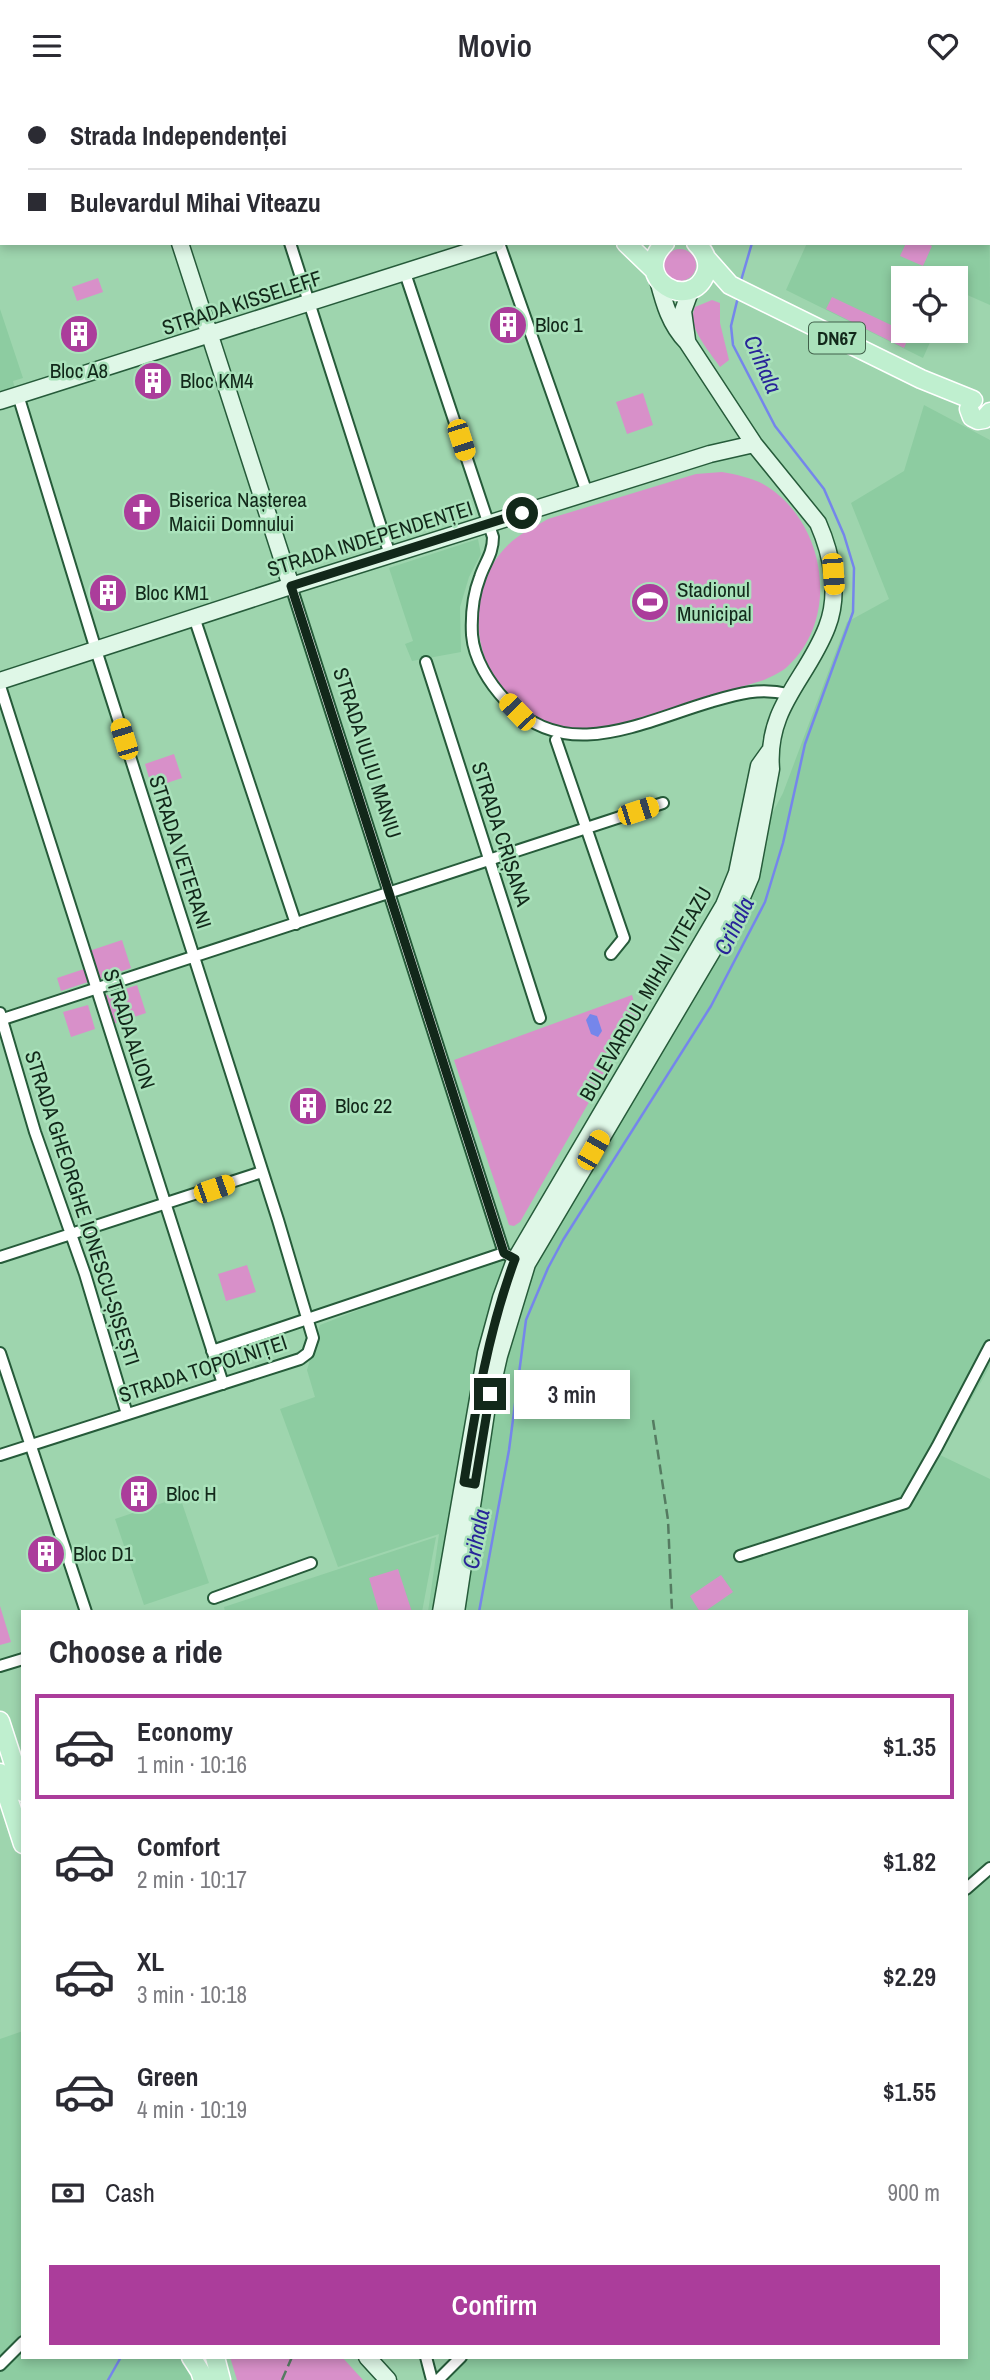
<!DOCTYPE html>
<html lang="en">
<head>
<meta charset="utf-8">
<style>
  body { margin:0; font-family:"Archivo Narrow",sans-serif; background:#f7f7f7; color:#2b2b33; height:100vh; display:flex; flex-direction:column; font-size:26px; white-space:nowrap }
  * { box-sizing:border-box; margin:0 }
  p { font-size:23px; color:#7c7c81 }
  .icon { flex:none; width:38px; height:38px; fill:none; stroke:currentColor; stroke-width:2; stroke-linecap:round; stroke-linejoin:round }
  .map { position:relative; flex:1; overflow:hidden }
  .side { position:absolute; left:21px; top:1519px; width:947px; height:749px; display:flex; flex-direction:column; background:#fff; border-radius:0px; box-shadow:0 4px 10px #0003 }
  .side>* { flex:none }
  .banner { position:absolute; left:0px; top:0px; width:990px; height:154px; box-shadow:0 4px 10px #0003; display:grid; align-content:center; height:154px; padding:0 28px; background:#fff }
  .tools { position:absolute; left:891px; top:175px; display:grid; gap:14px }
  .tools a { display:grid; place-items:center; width:77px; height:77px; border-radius:0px; background:#fff; box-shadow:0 4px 10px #0003; font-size:35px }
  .end { position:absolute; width:32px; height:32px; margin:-16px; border:9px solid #12281a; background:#fff; box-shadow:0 0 0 4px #fff }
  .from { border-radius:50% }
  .bubble { position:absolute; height:49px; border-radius:0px; background:#fff; box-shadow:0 4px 10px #0003; font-size:23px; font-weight:600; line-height:49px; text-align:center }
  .car { position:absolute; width:21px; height:42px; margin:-21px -10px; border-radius:9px; box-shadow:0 0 5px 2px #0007; background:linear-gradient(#f5c518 24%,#345 0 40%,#f5c518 0 76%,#345 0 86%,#f5c518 0) }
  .banner b { display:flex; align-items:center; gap:24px; height:66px; font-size:26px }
  .banner b+b { border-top:2px solid #e1e1e2 }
  .banner i { width:18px; height:18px; background:#2b2b33 }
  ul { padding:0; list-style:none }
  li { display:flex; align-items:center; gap:21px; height:105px; margin:0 14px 10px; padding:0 14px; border:4px solid transparent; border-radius:0px }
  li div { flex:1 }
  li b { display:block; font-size:26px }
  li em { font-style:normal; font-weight:600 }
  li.active { border-color:#ab3d9b }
  li>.icon { width:63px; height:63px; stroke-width:1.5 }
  h2 { padding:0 28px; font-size:32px; line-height:84px }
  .pay { display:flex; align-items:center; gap:18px; height:77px; padding:0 28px; font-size:26px }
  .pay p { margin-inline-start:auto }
  .cta { display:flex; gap:14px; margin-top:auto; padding:14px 28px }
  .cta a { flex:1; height:80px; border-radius:0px; background:#ab3d9b; color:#fff; font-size:28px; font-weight:600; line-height:80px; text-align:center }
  header { display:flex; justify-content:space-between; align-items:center; height:91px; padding:0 28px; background:#fff; font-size:32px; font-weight:600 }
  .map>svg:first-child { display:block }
  .built { fill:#8dcca1 }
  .green { fill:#d890c9 }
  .water { fill:#7586eb }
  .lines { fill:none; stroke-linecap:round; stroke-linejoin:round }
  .stream { stroke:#7586eb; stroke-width:2.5 }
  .street-casing { stroke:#265b3a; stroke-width:14 }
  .secondary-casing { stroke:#265b3a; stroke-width:19 }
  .primary-casing { stroke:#fff; stroke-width:21 }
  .street { stroke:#fff; stroke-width:10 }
  .secondary { stroke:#dff7e7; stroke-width:16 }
  .primary { stroke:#bfefcf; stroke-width:18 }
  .rail { stroke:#557b61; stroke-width:2.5; stroke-dasharray:10 5; stroke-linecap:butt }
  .route { stroke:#12281a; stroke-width:9 }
  .labels { text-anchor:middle; stroke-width:5; stroke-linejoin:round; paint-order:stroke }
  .shield { fill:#aae2bb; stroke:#40604a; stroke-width:2 }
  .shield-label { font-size:19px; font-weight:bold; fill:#12281a }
  .street-label { font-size:21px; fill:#12281a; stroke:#aae2bb }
  .poi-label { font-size:21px; fill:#12281a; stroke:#aae2bb; text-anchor:start }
  .water-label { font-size:23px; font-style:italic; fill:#282499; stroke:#aae2bb }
</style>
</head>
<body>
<header><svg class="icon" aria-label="menu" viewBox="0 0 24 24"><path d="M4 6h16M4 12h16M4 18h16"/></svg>Movio<svg class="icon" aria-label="heart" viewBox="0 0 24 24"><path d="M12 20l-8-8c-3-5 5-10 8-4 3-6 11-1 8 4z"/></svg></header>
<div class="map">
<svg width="990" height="2289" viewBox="0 0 990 2289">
  <rect width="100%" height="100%" fill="#9ed5ae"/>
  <path class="built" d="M989 31 990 214 956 199V187H903V240H935L923 267 786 199 807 152H989Z
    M0 218 23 287 13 290 15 299 0 304Z
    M924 314 990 349V1275L940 1364 990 1388V2289H430L453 2266H966V1521H428L439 1443 338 1476 280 1318 315 1306 307 1279 320 1234 510 1160 684 889 783 702 847 531 889 508 851 412 904 380Z
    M478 448 481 463 469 486 460 516 461 561 412 570 405 553 413 550 389 477Z
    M180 1406 209 1492 144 1514 115 1428Z
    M436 1446 422 1521H225L224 1516Z
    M23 1940V2266H179L209 2286V2289H0V1948Z"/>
  <path class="green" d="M906 152H926L932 155 923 175 900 165Z
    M664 174a16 16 0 1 1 32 0a16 16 0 1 1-32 0Z
    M98 187 103 201 77 210 72 196Z
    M832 206 910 243 904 257 826 218Z
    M712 209 720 212V232L729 269 720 276C709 259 686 236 695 216Z
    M643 302 653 334 627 343 616 311Z
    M722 381C738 384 754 387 768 396 826 434 840 527 788 575 782 581 772 585 764 589L600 639C571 639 544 635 520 616 471 580 463 498 508 454 519 443 534 436 548 428L696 383Z
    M174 663 182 687 152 697 145 673Z
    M122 849 131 877 99 888 89 860Z
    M87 877 91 890 61 900 57 887Z
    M137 894 146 922 113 933 104 905Z
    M632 904 638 926 520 1131 514 1135 509 1134 454 969Z
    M88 914 95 938 71 946 63 921Z
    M247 1174 256 1201 226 1210 218 1183Z
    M398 1478 412 1521H379L369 1487Z
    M721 1484 733 1501 704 1521H700L690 1505Z
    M0 1515 11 1551 0 1554Z
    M230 2266H342L363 2289H237Z"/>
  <path class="water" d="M590 923 597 925 602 940 598 946 591 943 586 929Z"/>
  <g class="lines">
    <path class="stream" d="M804 2 805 0
      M740 193 752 152
      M479 1521 509 1359 526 1229 548 1177 563 1149 711 915 765 811 783 752 805 653 853 521 854 477 844 444 824 398 775 335 733 254 731 235 738 206
      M108 2289 121 2266"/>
    <defs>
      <path id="street" d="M241 0 242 2
        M382 2V0
        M290 152 390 464
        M499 152 587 402
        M405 182 493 446C493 463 485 471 480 486 473 504 471 525 472 544 474 568 489 592 506 610 566 673 639 632 710 611 737 603 759 596 788 603
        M291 495 504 1162 520 1171
        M194 526 296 833
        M426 571 540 927
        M0 595 223 1293
        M556 649 624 847 611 863
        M0 922 35 1041 85 1183 127 1323
        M0 929 663 712
        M0 1166 262 1081
        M212 1260 504 1162
        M0 1262 86 1521
        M0 1364 300 1268 308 1262 313 1247 278 1129 96 559 18 304
        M740 1465 905 1412 937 1356 990 1255
        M214 1507 311 1472
        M0 1575 23 1568
        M966 1798 990 1777
        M426 2266 432 2289
        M0 2274 23 2251
        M438 2289 461 2266"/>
      <path id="secondary" d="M131 0 132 2
        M742 2V0
        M180 152 291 495
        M687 249 683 220 691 198
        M0 310 496 152
        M0 590 291 495 710 363 754 353
        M441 1521 486 1262 501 1207 515 1169 724 814 737 782 759 675 769 661
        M456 1521 486 1322 499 1265 527 1173 736 820 751 785 771 678C766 616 807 588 827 536 840 503 832 464 818 432L754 353 687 251C670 234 664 212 658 189
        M367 2266 388 2289"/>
      <path id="primary" d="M305 0 308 2
        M626 152 654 179
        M665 152C629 187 691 223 706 182 710 170 704 160 696 152
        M707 168 730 194 921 288 973 309
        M969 318 972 326 978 329 984 328 990 321
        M0 1630 23 1701
        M0 1682 23 1753
        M191 2266 200 2280 203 2289
        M215 2266 221 2289"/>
    </defs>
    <use href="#street" class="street-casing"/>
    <use href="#secondary" class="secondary-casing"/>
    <use href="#primary" class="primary-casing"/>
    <use href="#street" class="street"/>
    <use href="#secondary" class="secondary"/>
    <use href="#primary" class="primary"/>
    <path class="rail" d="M653 1329 668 1429 672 1521
      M282 2289 292 2266"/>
  </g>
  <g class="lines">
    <path class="route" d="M490 1303 475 1393 464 1391C476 1315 488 1241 515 1168L504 1162 291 495 522 422"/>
  </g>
  <defs>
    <symbol id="building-disc" viewBox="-11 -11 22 22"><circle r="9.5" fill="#ab3d9b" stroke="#aae2bb"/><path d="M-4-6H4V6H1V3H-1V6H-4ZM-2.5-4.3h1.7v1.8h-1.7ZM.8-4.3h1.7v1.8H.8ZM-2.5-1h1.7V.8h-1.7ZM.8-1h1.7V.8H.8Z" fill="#fff"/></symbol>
    <symbol id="church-disc" viewBox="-11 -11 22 22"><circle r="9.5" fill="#ab3d9b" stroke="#aae2bb"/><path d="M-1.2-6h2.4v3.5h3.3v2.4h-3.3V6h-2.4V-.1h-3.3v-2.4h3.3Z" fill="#fff"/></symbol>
    <symbol id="stadium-disc" viewBox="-11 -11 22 22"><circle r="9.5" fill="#ab3d9b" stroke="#aae2bb"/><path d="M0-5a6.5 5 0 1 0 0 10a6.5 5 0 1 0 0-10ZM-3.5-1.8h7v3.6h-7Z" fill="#fff"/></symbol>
  </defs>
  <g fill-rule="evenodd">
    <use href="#building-disc" x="486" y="212" width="44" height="44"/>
    <use href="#building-disc" x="57" y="221" width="44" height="44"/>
    <use href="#building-disc" x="131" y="268" width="44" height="44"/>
    <use href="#church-disc" x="120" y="399" width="44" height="44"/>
    <use href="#building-disc" x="86" y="480" width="44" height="44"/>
    <use href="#stadium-disc" x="628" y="489" width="44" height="44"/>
    <use href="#building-disc" x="286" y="993" width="44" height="44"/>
    <use href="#building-disc" x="117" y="1381" width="44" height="44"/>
    <use href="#building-disc" x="24" y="1441" width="44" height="44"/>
  </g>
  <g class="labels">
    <rect class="shield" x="809" y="231.5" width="56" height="31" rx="5"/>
    <g class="shield-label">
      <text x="837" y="254">DN67</text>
    </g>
    <g class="street-label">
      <text transform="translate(242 212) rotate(-18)" y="7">STRADA KISSELEFF</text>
      <text transform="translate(370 448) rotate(-17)" y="7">STRADA INDEPENDENȚEI</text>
      <text transform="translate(367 662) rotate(72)" y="7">STRADA IULIU MANIU</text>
      <text transform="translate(501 743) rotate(72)" y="7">STRADA CRIȘANA</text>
      <text transform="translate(180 761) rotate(72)" y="7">STRADA VETERANI</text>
      <text transform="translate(646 903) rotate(-60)" y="7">BULEVARDUL MIHAI VITEAZU</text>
      <text transform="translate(129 938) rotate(72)" y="7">STRADA ALION</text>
      <text transform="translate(82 1117) rotate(72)" y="7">STRADA GHEORGHE IONESCU-ȘIȘEȘTI</text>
      <text transform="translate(203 1278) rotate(-18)" y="7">STRADA TOPOLNIȚEI</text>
    </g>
    <g class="poi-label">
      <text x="535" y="241">Bloc 1</text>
      <text x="79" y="287" text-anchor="middle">Bloc A8</text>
      <text x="180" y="297">Bloc KM4</text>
      <text x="169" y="416">Biserica Nașterea<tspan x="169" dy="24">Maicii Domnului</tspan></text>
      <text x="677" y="506">Stadionul<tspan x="677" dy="24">Municipal</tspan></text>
      <text x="135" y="509">Bloc KM1</text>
      <text x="335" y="1022">Bloc 22</text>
      <text x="166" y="1410">Bloc H</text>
      <text x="73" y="1470">Bloc D1</text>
    </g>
    <g class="water-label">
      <text transform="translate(763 273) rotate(66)" y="8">Crihala</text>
      <text transform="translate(734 835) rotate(-64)" y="8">Crihala</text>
      <text transform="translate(476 1448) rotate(-79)" y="8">Crihala</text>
    </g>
  </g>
</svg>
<div class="tools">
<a><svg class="icon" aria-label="locate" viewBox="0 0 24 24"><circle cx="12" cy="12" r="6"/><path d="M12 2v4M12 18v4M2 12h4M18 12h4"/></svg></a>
</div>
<i class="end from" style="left:522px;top:422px"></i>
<i class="end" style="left:490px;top:1303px"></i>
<div class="bubble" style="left:514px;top:1279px;width:116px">3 min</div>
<i class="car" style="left:461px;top:349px;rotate:162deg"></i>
<i class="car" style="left:833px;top:483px;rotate:176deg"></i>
<i class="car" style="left:517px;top:621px;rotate:316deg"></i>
<i class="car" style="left:124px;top:648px;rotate:343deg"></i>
<i class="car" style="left:638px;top:720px;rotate:72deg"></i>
<i class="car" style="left:593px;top:1059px;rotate:30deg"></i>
<i class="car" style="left:214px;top:1098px;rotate:71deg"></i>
<div class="banner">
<b><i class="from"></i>Strada Independenței</b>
<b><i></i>Bulevardul Mihai Viteazu</b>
</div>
<section class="side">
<h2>Choose a ride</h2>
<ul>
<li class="active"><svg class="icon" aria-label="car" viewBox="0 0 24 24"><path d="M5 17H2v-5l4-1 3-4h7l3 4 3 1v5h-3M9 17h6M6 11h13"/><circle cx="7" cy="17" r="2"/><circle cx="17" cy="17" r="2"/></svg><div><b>Economy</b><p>1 min · 10:16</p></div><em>$1.35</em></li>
<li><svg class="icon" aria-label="car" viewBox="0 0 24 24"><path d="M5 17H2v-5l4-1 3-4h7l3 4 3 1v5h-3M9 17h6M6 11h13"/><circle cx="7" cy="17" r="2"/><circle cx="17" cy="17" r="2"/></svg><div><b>Comfort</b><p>2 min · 10:17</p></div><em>$1.82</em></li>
<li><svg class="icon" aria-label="car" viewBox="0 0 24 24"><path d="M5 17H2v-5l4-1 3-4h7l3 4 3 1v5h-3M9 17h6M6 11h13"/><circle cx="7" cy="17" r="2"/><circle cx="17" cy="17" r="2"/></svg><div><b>XL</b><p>3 min · 10:18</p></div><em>$2.29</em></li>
<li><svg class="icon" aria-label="car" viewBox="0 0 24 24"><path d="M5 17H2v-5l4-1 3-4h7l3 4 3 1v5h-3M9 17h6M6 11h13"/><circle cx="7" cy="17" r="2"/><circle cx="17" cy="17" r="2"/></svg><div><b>Green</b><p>4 min · 10:19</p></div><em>$1.55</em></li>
</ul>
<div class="pay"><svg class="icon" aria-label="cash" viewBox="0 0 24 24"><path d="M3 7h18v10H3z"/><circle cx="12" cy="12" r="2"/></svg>Cash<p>900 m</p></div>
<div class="cta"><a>Confirm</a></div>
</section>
</div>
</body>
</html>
